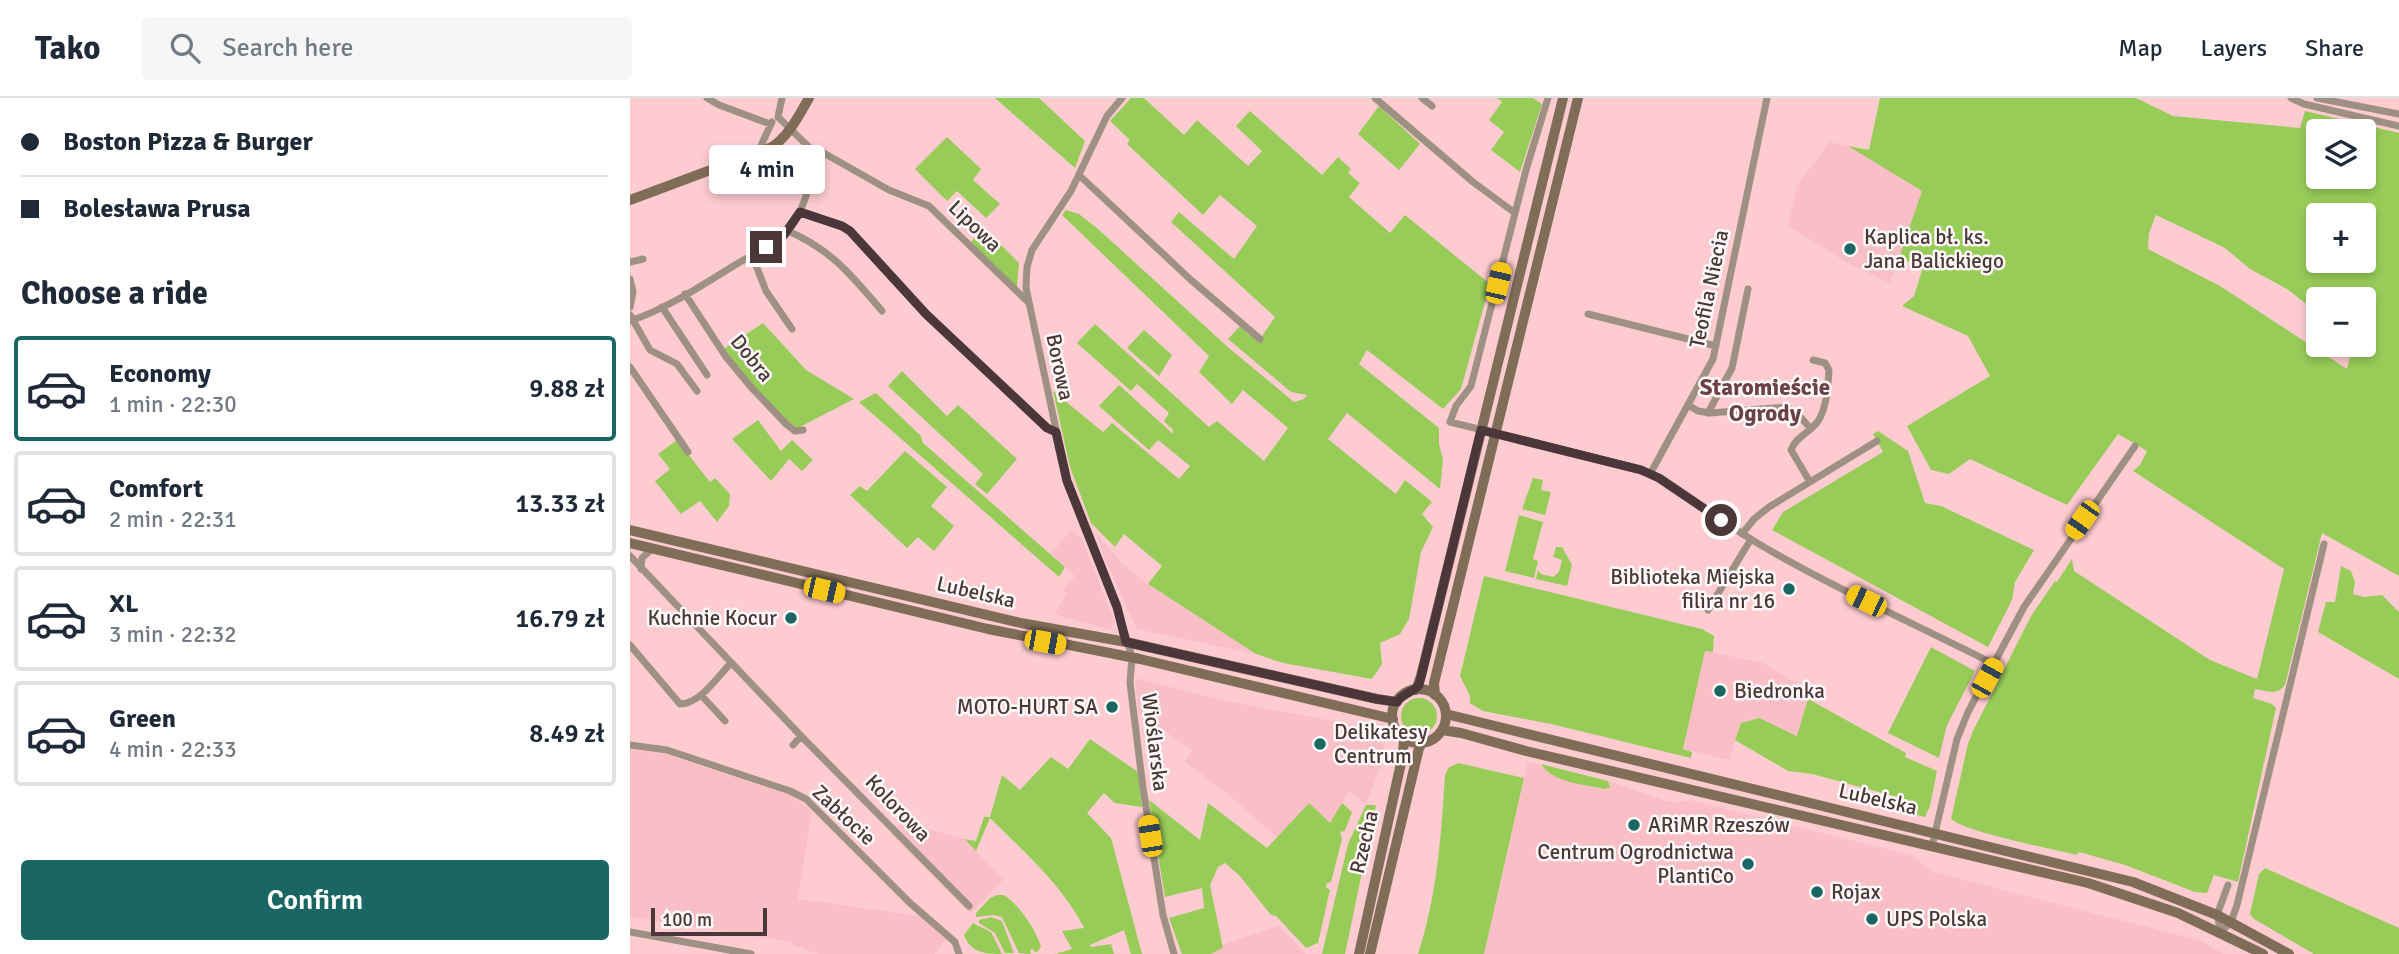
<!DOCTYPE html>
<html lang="en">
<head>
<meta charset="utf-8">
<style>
  body { margin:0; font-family:Signika,sans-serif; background:#f6f6f7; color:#1f2937; height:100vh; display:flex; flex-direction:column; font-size:26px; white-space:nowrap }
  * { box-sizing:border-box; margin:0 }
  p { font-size:23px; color:#747a83 }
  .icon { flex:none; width:38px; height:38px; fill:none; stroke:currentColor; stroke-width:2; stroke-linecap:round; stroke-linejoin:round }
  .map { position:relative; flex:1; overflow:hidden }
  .panel { display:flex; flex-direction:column; background:#fff; width:630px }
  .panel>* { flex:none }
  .banner { display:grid; align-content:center; height:154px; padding:0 21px; background:#fff }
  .fabs { position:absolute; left:1676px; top:21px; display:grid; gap:14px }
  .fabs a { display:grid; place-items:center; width:70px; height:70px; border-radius:7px; background:#fff; box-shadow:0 4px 10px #0003; font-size:35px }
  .scale { position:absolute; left:21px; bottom:18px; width:116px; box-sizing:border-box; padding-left:7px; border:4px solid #4b3639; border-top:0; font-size:19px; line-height:24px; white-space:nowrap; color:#4b3639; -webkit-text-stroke:5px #fff9fa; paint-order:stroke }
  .end { position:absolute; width:32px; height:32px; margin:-16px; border:9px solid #4b3639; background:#fff; box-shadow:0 0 0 4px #fff }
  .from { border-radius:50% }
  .bubble { position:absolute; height:49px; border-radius:7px; background:#fff; box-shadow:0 4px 10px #0003; font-size:23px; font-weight:600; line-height:49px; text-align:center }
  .car { position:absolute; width:21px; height:42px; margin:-21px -10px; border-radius:9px; box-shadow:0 0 5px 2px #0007; background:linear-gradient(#f5c518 24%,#345 0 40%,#f5c518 0 76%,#345 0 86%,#f5c518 0) }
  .banner b { display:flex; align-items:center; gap:24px; height:66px; font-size:26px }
  .banner b+b { border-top:2px solid #e0e1e3 }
  .banner i { width:18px; height:18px; background:#1f2937 }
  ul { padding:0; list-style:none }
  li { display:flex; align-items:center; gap:21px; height:105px; margin:0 14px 10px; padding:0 7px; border:4px solid #e0e1e3; border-radius:7px }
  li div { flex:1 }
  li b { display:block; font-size:26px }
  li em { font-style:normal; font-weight:600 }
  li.on { border-color:#196662 }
  li>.icon { width:63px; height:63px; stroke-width:1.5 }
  h2 { padding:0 21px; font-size:32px; line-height:84px }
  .cta { display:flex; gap:14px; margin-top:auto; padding:14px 21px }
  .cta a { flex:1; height:80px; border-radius:7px; background:#196662; color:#fff; font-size:28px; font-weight:600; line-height:80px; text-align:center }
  header { display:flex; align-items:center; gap:42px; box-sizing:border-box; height:98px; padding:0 35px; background:#fff; border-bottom:2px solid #e0e1e3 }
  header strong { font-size:33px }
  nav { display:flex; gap:38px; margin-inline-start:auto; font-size:24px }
  .search { width:490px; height:63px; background:#f6f6f7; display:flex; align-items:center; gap:18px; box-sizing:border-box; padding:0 24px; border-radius:7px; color:#747a83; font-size:26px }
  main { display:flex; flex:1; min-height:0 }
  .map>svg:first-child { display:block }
  .built { fill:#f9bec6 }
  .green { fill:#98cc59; fill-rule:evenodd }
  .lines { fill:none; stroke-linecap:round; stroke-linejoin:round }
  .street { stroke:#9e9082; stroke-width:7 }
  .secondary { stroke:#806d58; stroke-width:10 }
  .route { stroke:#4b3639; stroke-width:9 }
  .poi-dot { fill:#196662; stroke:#fff9fa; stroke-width:2.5 }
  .labels { text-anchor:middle; stroke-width:5; stroke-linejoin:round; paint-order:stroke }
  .street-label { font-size:21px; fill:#4b3639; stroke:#fff9fa }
  .poi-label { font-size:21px; fill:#4b3639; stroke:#fff9fa; text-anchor:start }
  .neighbourhood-label { font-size:23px; font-weight:bold; fill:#6a4147; stroke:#fff9fa }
</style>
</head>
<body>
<header>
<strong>Tako</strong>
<div class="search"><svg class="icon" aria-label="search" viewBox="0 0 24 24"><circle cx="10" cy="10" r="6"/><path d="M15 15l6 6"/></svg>Search here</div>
<nav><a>Map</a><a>Layers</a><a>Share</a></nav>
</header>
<main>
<section class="panel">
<div class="banner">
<b><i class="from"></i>Boston Pizza &amp; Burger</b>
<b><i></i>Bolesława Prusa</b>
</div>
<h2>Choose a ride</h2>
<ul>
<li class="on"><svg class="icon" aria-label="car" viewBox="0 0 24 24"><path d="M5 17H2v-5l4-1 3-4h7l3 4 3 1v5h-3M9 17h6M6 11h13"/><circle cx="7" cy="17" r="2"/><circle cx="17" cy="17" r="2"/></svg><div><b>Economy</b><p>1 min · 22:30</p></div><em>9.88 zł</em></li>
<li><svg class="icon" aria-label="car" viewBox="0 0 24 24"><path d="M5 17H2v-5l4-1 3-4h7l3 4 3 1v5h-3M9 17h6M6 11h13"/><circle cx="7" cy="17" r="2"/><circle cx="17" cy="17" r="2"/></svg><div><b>Comfort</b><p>2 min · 22:31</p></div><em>13.33 zł</em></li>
<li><svg class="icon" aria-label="car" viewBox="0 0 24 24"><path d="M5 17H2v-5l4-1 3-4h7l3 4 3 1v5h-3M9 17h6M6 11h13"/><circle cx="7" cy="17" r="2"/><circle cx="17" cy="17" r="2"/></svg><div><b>XL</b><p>3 min · 22:32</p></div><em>16.79 zł</em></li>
<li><svg class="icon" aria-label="car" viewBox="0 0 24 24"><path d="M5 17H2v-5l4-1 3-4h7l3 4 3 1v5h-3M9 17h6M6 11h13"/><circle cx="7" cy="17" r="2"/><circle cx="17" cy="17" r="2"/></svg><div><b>Green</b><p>4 min · 22:33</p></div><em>8.49 zł</em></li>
</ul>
<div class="cta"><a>Confirm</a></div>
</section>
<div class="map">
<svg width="1769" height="856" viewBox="0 0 1769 856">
  <rect width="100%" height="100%" fill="#fecbd1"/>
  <path class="built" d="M1200 44 1218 48 1292 93 1260 185 1218 165 1158 128 1167 87Z
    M441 432 452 441 478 507 485 523 481 532 424 516 438 495 434 493 438 485 445 478 421 455Z
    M465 434 491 464 514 484 626 556 507 531 478 468Z
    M1075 553 1133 565 1180 594 1168 638 1129 620H1124L1111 625 1099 662 1053 651Z
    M505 580 595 603 746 631 756 654 736 707 719 693 700 725 679 705 647 739 594 693 555 664 562 652 508 615Z
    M0 651 36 656 160 697 182 713 168 801 290 818 316 842 304 856H188L161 846V844L0 819Z
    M898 664 978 683 1032 702 1045 705 1059 702 1281 757 1303 774 1572 843 1593 856H854Z
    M272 724 335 741 373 782 340 816 260 735Z
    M649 828 676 856H580L592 850V847Z"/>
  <path class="green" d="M365 0H409L455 43 445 70Z
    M501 0H514L554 37 567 22 618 68 632 53 606 28 620 13 692 77 708 59 721 71 718 75 730 85 719 99 760 135 775 117 860 186 831 291 813 311 737 252 729 266 809 330V346L813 362 810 391 717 315 698 341 766 396 775 382 802 404 792 416 803 429 791 454 779 521 770 536 750 545 752 566 742 581 653 565 626 556 518 486 532 468 494 436 485 449 461 425 440 369 423 293 473 334 482 325 549 381 560 368 528 342 519 352 469 308 489 287 543 336V332L534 323 539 315 507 286 501 293 447 245 465 226 579 329 587 323 634 363 658 330 613 292 602 306 569 274 579 258 432 117 436 112 449 116 468 131 599 250 664 304 674 301 677 297 661 294 598 241 610 228 628 244 645 219 541 124 549 114 604 161 627 128 590 97 573 117 497 46 500 42 480 23Z
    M867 0H903L912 6 890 74 861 52 874 34 859 22 872 4Z
    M1250 0H1506L1543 18 1670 30 1675 13 1769 35V478L1692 435 1655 587C1647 598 1637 593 1625 591L1623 600 1642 606 1646 610 1608 784 1584 777 1577 795 1565 794 1495 767 1449 754 1447 757C1423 751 1335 734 1321 721L1338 646 1343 633 1401 518 1425 483 1427 484 1442 461 1444 473 1580 562 1627 581 1654 471 1503 373 1510 367 1517 353 1488 336 1437 407 1340 361 1319 376 1301 372 1277 328 1360 278 1338 238 1272 208 1284 198 1293 169 1269 160 1292 93 1218 48 1239 52ZM1689 33H1734V79H1689ZM1526 117 1595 150 1620 171 1657 191 1689 216V201H1734V247H1723L1717 271 1590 188 1518 151 1519 135ZM1689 117H1734V163H1689Z
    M749 8 790 46 769 72 728 36Z
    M317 39 351 71 343 82 370 106 356 120 327 93 317 103 285 71Z
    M349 134 358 143 363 139 389 165 387 190 341 144Z
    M133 225 176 272 224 301 168 330C142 316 112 275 94 251Z
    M514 232 542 257 529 278 497 250Z
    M272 273 317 318 328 307 387 361 357 396 345 386 353 376 258 288Z
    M246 295 291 338 293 345 435 469 429 479 229 304Z
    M128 322 151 353 162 342 183 362 172 373 159 361 141 383 102 341Z
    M1248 333 1278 353 1295 405 1311 408 1404 452 1385 484 1382 502 1358 549 1142 432 1153 414 1253 354 1243 336Z
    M47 342 80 384 85 380 100 396 99 408 87 424 70 403 51 416 25 383 40 371 28 356Z
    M275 353 317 389 301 408 324 428 304 453 288 439 277 450 220 397 230 388 237 393Z
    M903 380 913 382 911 392 921 394 915 417 892 411Z
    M889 417 913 424 903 461 908 463 904 480 875 473Z
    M926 449H932L942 467 937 488 906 481 908 472 911 476 923 479 929 474 932 462 923 459Z
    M1711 468 1721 473 1725 484 1723 496 1734 499 1752 497 1769 514V581L1688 534 1696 504H1705Z
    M854 478 1072 531 1084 538 1083 554 1075 553 1053 651 1062 654 1061 660 921 626 853 613 840 605V598L830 578Z
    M1301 549 1345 573 1317 627 1309 660 1258 635Z
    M771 618a18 18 0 1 1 36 0a18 18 0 1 1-36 0Z
    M1178 601 1276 655 1275 659 1307 673 1300 708 1295 719 1272 714 1270 708 1285 711 1286 707 1273 703 1271 700 1182 676 1158 673 1105 642 1111 625 1129 620 1167 638Z
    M460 641 508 674 512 709 485 705 474 695 457 715 481 740 512 856H501L494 832 460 847 461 849 481 846 484 856H425L442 851 432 833 454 830C433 787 393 753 360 720L346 753 335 741 346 743 354 719H360L372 677 390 692 421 659 438 671Z
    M828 665 894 680 854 856H788C807 799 811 738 815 678L818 670Z
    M911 666 978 683 980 690 974 691C954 686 923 685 911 666Z
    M519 702 570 742 578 705 637 750 679 705 700 725 712 705 722 714 715 733 710 734 712 741 701 784 697 785 696 789 700 792 688 845 676 850 646 818 641 817 609 777 595 765 588 769 580 787 593 850 580 856H552L539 820 574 810 572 790 535 799Z
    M736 707H746L715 856H692L718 746Z
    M1635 770 1769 830V856H1684L1624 821 1620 816 1629 776Z
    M367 797H374C389 807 406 831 411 849L406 855 403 851 400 852 401 856 389 855 372 819 364 817 346 819V815L360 800Z
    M361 819 372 823 384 855H375L365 835 349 825V822Z
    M343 825 361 834 372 856C355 856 341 855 334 837Z"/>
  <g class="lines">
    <path class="street" d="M77 0 89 7 140 26
      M492 0 477 18 441 93 402 152 397 169 396 190 437 383 487 510 502 559 500 585 513 690 533 817 544 856
      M745 0 843 84 885 115
      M792 0 802 8
      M918 0 896 72 841 288 826 308 820 324 1011 371C1054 393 1092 425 1134 449 1208 492 1287 527 1364 566
      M1661 0 1674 6 1769 28
      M1687 0 1769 16
      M128 54 142 24
      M184 54H192L259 92 299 108 398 204
      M449 77 561 182 630 241
      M170 114 212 128 220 133 296 216 417 330 426 334
      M158 133C202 152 222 178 252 213
      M122 157 136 193 162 231
      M0 164 13 161
      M0 181 3 194 0 209
      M55 196 96 259 121 289 156 326 165 333 173 332
      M32 209 77 277
      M958 216 1086 248
      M0 217 20 252 47 266 67 293
      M0 223C39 210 75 185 110 164 126 155 144 147 156 135 172 119 185 76 184 54L148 19 152 0
      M0 269 58 354
      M1058 307 1068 313 1080 315 1156 309 1166 314 1181 331
      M1078 315 1102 270 1118 191
      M1020 376 1083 261 1137 0
      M1180 384 1161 352C1165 339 1181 334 1188 323 1197 310 1198 286 1199 272L1195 265 1183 262
      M1112 436 1124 421 1139 409 1247 343
      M0 458 171 638 339 808
      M11 471 12 460 22 451
      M1078 512 1121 441
      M0 547 50 606C70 606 88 578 101 565
      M71 597 95 623
      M0 647 37 652 160 693 176 701 280 805 325 844 329 856
      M163 647 171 638
      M1302 748 1327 641 1338 614 1394 509 1505 348
      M0 834 121 856
      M1591 834 1601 824 1607 807 1694 446
      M1591 834 1587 817 1598 787"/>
    <path class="secondary" d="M0 102 142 49C159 38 169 17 179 0
      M0 432 391 525 496 544 747 601 767 604
      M0 445 358 531 510 561 763 621
      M762 618a27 27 0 1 1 54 0a27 27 0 1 1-54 0Z
      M786 592 791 578 933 0
      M805 597 804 585 948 0
      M816 616 1503 784 1587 817 1659 856
      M812 632 831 635 896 653 1458 785 1548 815 1633 856
      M729 856 773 656 774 640
      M740 856 789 650 793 644"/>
  </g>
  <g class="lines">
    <path class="route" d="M136 149 154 137 170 114 212 128 220 133 296 216 417 330 426 334 437 383 487 509 496 544 747 601 767 604C773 595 784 594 789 587L851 332 1011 372 1029 380 1091 422"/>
  </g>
  <g class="poi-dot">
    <circle cx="1220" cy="151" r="7"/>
    <circle cx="1159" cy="491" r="7"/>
    <circle cx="161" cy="520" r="7"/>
    <circle cx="1090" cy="593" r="7"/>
    <circle cx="482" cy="609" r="7"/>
    <circle cx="690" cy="646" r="7"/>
    <circle cx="1004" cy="727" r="7"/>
    <circle cx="1118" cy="766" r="7"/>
    <circle cx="1187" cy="794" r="7"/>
    <circle cx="1242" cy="821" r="7"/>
  </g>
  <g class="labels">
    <g class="street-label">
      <text transform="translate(345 128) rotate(44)" y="7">Lipowa</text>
      <text transform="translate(1079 191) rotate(-78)" y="7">Teofila Niecia</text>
      <text transform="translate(122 260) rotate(51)" y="7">Dobra</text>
      <text transform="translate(430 269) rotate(78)" y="7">Borowa</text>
      <text transform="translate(346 494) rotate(13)" y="7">Lubelska</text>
      <text transform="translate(525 644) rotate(83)" y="7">Wioślarska</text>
      <text transform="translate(1248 701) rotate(13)" y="7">Lubelska</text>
      <text transform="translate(268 710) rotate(46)" y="7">Kolorowa</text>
      <text transform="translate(214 717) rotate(43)" y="7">Zabłocie</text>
      <text transform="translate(734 744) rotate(-77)" y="7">Rzecha</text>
    </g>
    <g class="poi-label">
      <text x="1234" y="146">Kaplica bł. ks.<tspan x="1234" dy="24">Jana Balickiego</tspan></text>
      <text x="1145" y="486" text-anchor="end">Biblioteka Miejska<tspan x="1145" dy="24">filira nr 16</tspan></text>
      <text x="147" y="527" text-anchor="end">Kuchnie Kocur</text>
      <text x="1104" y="600">Biedronka</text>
      <text x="468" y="616" text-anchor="end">MOTO-HURT SA</text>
      <text x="704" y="641">Delikatesy<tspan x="704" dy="24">Centrum</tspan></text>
      <text x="1018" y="734">ARiMR Rzeszów</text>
      <text x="1104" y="761" text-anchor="end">Centrum Ogrodnictwa<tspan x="1104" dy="24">PlantiCo</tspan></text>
      <text x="1201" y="801">Rojax</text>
      <text x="1256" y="828">UPS Polska</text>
    </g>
    <g class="neighbourhood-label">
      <text x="1135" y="297">Staromieście<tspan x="1135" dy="26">Ogrody</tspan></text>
    </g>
  </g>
</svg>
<div class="fabs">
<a><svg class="icon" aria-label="layers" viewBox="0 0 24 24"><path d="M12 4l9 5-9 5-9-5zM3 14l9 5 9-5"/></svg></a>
<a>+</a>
<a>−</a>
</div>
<div class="scale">100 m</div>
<i class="end from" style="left:1091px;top:422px"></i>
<i class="end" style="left:136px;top:149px"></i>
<div class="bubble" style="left:79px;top:47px;width:116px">4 min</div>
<i class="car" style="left:868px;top:185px;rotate:13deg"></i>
<i class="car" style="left:1452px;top:422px;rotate:215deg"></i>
<i class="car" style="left:194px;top:492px;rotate:103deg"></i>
<i class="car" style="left:1236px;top:503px;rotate:296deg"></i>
<i class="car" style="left:415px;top:544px;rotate:100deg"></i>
<i class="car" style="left:1357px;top:580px;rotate:29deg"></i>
<i class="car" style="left:520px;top:738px;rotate:351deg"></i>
</div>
</main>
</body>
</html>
